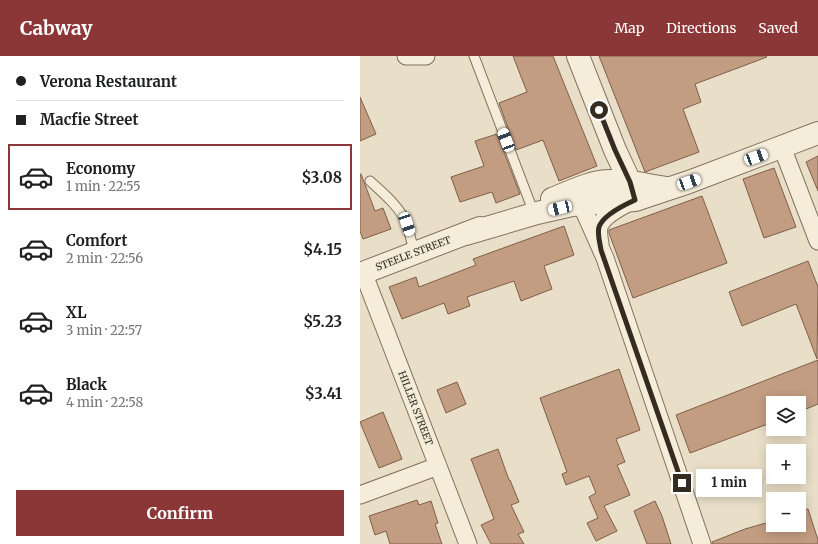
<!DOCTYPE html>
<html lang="en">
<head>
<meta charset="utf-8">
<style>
  body { margin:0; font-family:Merriweather,serif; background:#f2f2f2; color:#202124; height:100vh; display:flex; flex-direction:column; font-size:15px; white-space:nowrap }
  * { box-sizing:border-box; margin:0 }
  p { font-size:13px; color:#757577 }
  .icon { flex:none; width:22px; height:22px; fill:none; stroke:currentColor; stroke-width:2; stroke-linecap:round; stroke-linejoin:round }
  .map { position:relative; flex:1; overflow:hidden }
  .panel { display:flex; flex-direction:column; background:#fff; width:360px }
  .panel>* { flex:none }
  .top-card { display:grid; align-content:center; height:88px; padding:0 16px; background:#fff }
  .fabs { position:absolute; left:406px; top:340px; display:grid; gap:8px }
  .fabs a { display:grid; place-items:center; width:40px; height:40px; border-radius:0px; background:#fff; box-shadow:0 2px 10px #0003; font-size:20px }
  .end { position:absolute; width:18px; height:18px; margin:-9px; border:5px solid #352b21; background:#fff; box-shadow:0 0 0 2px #fff }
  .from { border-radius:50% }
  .bubble { position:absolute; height:28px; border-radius:0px; background:#fff; box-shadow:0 2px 10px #0003; font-size:13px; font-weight:700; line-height:28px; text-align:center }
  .car { position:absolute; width:12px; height:24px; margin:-12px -6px; border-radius:5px; box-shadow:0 0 3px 1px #0007; background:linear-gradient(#fff 24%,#345 0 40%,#fff 0 76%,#345 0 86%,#fff 0) }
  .top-card b { display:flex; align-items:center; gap:14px; height:38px; font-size:15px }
  .top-card b+b { border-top:1px solid #e0e0e0 }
  .top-card i { width:10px; height:10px; background:#202124 }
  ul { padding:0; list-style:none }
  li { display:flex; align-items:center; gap:12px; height:66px; margin:0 8px 6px; padding:0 8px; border:2px solid transparent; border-radius:0px }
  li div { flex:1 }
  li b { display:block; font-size:15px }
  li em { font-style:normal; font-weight:700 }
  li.on { border-color:#8b3637 }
  li>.icon { width:36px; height:36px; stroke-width:1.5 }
  .action { display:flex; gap:8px; margin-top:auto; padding:8px 16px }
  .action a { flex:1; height:46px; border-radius:0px; background:#8b3637; color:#fff; font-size:16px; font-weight:700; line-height:46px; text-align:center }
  header { display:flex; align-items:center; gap:24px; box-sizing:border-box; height:56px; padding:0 20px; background:#8b3637; color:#fff }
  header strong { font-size:19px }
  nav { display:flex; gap:22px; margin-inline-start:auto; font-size:14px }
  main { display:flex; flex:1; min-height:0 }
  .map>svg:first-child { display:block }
  .building { fill:#c39d82; stroke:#7f5e48 }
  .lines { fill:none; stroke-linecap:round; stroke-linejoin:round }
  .service-casing { stroke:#83725f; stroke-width:11 }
  .minor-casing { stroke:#83725f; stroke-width:19 }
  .tertiary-casing { stroke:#83725f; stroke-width:24 }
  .service { stroke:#f5edda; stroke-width:9 }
  .minor { stroke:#f5edda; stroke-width:17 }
  .tertiary { stroke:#f5edda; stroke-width:22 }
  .route { stroke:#352b21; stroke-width:5 }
  .labels { text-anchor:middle; stroke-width:3; stroke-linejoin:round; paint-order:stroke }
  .street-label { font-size:10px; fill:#352b21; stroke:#f1ead6 }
</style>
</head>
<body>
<header>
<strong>Cabway</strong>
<nav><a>Map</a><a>Directions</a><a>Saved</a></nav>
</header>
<main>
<section class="panel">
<div class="top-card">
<b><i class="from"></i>Verona Restaurant</b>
<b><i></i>Macfie Street</b>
</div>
<ul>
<li class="on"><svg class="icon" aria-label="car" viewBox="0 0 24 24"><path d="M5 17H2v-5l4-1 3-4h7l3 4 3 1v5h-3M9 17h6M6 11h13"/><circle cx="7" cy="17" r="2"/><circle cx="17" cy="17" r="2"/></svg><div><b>Economy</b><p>1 min · 22:55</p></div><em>$3.08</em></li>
<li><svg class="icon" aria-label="car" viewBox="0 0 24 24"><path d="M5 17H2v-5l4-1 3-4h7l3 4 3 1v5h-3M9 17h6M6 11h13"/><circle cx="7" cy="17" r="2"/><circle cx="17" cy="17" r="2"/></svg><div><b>Comfort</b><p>2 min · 22:56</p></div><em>$4.15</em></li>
<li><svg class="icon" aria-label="car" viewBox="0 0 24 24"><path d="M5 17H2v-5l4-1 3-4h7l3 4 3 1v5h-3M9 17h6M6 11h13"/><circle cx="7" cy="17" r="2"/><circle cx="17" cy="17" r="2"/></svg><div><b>XL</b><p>3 min · 22:57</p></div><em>$5.23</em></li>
<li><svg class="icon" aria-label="car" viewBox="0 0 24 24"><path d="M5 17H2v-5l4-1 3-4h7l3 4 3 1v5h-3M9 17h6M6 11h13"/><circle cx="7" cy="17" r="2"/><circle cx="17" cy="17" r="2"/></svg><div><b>Black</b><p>4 min · 22:58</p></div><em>$3.41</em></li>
</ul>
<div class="action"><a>Confirm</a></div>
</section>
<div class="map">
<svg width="458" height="488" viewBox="0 0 458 488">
  <rect width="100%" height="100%" fill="#e9dfc8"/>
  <path class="building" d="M153 0H193L237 110 199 125 183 84 156 94 139 47 167 36Z
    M239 0H406L407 1 335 28 341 46 323 53 339 96 285 116Z
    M0 41 16 78 0 85Z
    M137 78 160 138 136 147 132 136 100 146 91 121 124 110 115 85Z
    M458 100V135L446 106Z
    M414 112 436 171 404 182 383 123Z
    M0 118H1L15 155 23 152 31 173 3 183 0 175Z
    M342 140 367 207 273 242 249 177V174Z
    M204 170 214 199 184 210 192 233 161 245 154 225 107 241 110 250 88 258 84 247 42 263 29 231 56 221 59 231 116 209 113 203Z
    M448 205 458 231 457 303 436 248 382 270 369 236Z
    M458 304V348L439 356V347H413V366L330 397 316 359Z
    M259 313 280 374 256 383 265 406 257 409 270 439 244 450 257 475 236 485 227 467 238 462 229 441 236 437 229 420 206 429 202 418 207 416 180 342Z
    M97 326 106 348 86 357 77 334Z
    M23 356 42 403 19 412 0 366Z
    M138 393 149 424H150L159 446 151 449 164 476 158 478 164 488H131L121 469 134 463 111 403Z
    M57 444 59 449 71 445 78 467 75 468 82 488H30L26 475 15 479 9 460Z
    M295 445 302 460 311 488H287L274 455Z
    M448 453 458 484V488H352V486L385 473 413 465V469H439V456Z"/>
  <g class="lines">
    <defs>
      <path id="service" d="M114 0 172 152
        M10 125C24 138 39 150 47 168 50 177 51 187 55 196"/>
      <path id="minor" d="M46 0H66
        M422 91 458 185
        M221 148 245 202 342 488
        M240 188C239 182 238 176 239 171 243 159 262 150 272 145
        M3 216 108 488
        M0 439 78 410"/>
      <path id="tertiary" d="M218 0 255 94 270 126 273 138
        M192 143C210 136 229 126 248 125 268 123 287 130 306 132
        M106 178 177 157 212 149 275 144 329 126 458 77
        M0 218 120 172"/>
    </defs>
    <use href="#service" class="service-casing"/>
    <use href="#minor" class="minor-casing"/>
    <use href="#tertiary" class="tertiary-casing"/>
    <use href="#service" class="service"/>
    <use href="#minor" class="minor"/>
    <use href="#tertiary" class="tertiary"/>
  </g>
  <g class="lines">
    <path class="route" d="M239 54 255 94 270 126 275 144C264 149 243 159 239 171 237 178 240 187 241 194L322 427"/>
  </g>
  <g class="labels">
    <g class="street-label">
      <text transform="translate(53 197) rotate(-21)" y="4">STEELE STREET</text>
      <text transform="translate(56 352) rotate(69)" y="4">HILLER STREET</text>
    </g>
  </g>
</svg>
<div class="fabs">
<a><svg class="icon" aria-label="layers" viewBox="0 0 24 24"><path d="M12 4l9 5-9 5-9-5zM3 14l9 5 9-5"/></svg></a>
<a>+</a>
<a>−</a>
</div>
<i class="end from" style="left:239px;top:54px"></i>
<i class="end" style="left:322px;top:427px"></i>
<div class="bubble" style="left:336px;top:413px;width:66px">1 min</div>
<i class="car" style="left:146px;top:84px;rotate:339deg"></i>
<i class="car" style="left:396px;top:101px;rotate:70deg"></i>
<i class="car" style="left:329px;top:126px;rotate:70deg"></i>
<i class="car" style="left:200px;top:152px;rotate:257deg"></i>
<i class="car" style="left:47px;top:168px;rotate:161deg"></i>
</div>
</main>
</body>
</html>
